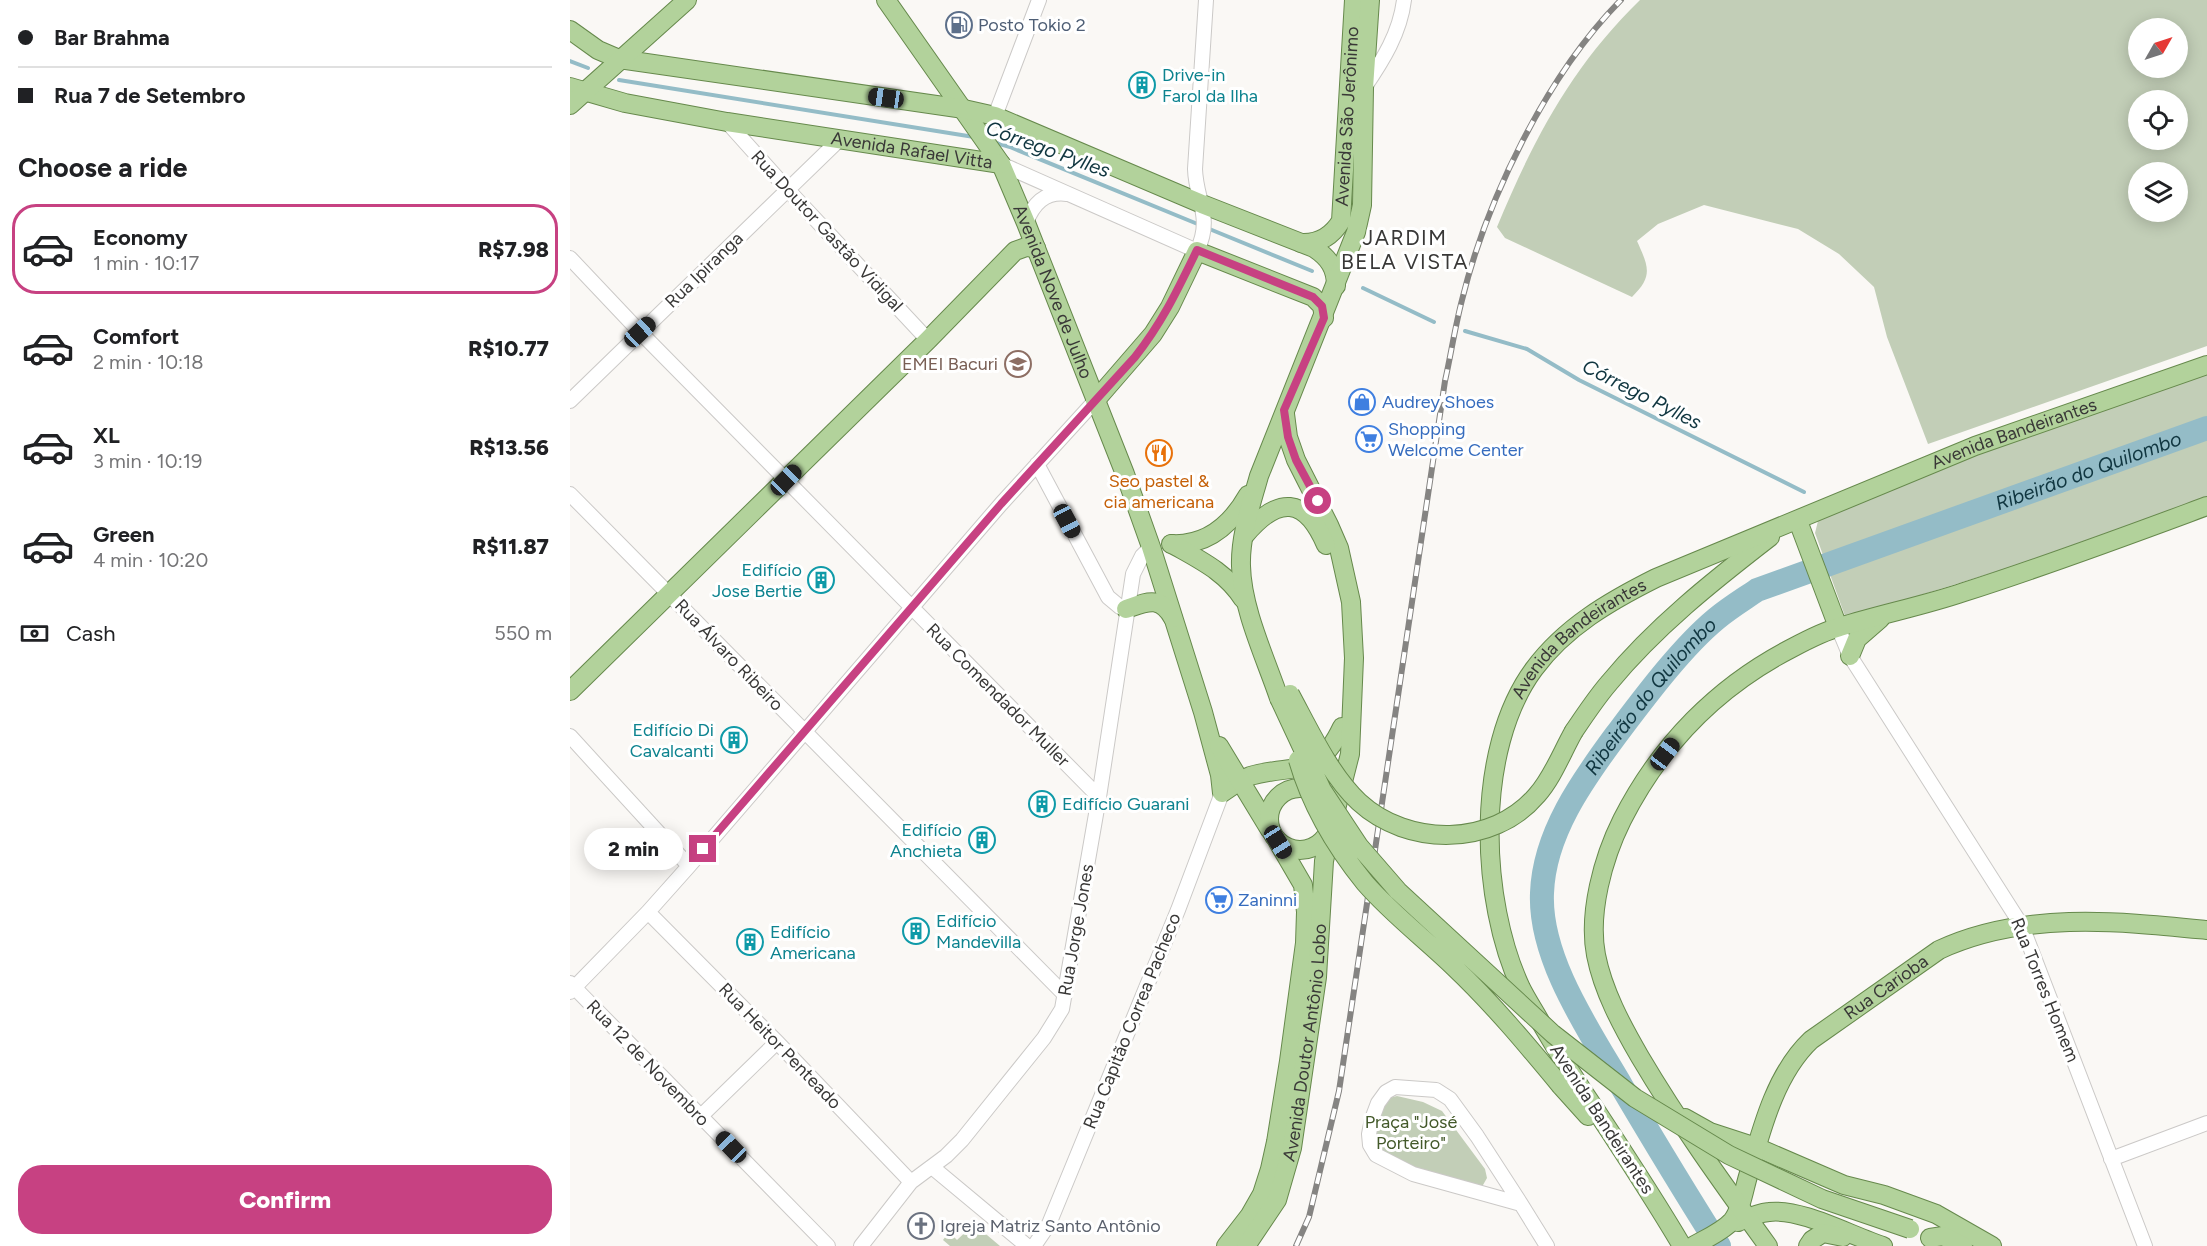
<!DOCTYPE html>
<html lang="en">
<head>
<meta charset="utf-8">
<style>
  body { margin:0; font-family:Figtree,sans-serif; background:#f2f2f2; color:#202124; height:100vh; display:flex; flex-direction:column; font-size:22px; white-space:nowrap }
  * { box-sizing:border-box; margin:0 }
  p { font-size:20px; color:#757577 }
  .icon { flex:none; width:33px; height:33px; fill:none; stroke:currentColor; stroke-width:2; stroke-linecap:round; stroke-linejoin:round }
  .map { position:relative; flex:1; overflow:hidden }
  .panel { display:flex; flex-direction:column; background:#fff; width:570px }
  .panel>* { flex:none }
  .banner { display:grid; align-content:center; height:132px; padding:0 18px; background:#fff }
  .needle { width:39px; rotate:51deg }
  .buttons { position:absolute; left:1558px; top:18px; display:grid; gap:12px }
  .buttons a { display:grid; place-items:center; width:60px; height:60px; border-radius:50%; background:#fff; box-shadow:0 3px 15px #0003; font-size:30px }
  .end { position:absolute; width:27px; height:27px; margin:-14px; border:8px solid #c74182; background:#fff; box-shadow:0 0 0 3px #fff }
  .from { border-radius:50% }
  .bubble { position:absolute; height:42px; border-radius:21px; background:#fff; box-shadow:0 3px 15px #0003; font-size:20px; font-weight:800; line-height:42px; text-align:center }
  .car { position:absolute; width:18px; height:36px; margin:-18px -9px; border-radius:8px; box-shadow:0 0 4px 2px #0007; background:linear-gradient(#222 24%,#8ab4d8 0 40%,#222 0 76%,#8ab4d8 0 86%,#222 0) }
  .banner b { display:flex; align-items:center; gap:21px; height:57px; font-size:22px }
  .banner b+b { border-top:2px solid #e0e0e0 }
  .banner i { width:15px; height:15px; background:#202124 }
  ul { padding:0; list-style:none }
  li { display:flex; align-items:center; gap:18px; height:90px; margin:0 12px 9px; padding:0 6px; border:3px solid transparent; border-radius:24px }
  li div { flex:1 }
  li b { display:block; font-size:22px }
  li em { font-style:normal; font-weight:800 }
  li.current { border-color:#c74182 }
  li>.icon { width:54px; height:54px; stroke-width:1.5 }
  h2 { padding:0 18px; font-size:27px; line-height:72px }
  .pay { display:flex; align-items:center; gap:15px; height:66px; padding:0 18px; font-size:22px }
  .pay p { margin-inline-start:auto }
  .primary-button { display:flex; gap:12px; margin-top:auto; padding:12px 18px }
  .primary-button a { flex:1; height:69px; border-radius:24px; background:#c74182; color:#fff; font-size:24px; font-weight:800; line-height:69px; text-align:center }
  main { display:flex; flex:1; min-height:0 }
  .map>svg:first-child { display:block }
  .green { fill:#c2ceb7; fill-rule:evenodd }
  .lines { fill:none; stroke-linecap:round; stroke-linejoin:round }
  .stream { stroke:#94bcc7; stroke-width:4 }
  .river { stroke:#94bcc7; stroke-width:24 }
  .minor-casing { stroke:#cbc9c7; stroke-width:16 }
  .major-casing { stroke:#66894c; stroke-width:20 }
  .minor { stroke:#fff; stroke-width:14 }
  .major { stroke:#b2d29b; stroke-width:18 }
  .rail-casing { stroke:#858482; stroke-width:6 }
  .rail { stroke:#fff; stroke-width:4; stroke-dasharray:11; stroke-linecap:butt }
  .major-bridge-casing { stroke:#66894c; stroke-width:20; stroke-linecap:butt }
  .major-bridge { stroke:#b2d29b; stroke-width:18 }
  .route { stroke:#c74182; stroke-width:8 }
  .labels { text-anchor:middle; stroke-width:6; stroke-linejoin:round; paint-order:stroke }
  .service-label { font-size:18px; fill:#4e5e75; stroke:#fff; text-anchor:start }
  .culture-label { font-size:18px; fill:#0d838f; stroke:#fff; text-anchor:start }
  .street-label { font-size:18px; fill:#393837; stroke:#fff }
  .education-label { font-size:18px; fill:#785e54; stroke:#fff; text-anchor:end }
  .shop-label { font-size:18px; fill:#366cbe; stroke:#fff; text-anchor:start }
  .food-label { font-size:18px; fill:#c56008; stroke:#fff }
  .park-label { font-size:18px; fill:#43592a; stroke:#fff }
  .worship-label { font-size:18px; fill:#5b616d; stroke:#fff; text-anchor:start }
  .water-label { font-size:20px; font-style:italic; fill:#103640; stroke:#fff }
  .quarter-label { font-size:21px; letter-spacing:1.5px; fill:#393837; stroke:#fff }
</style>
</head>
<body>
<main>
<section class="panel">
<div class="banner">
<b><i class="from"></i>Bar Brahma</b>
<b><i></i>Rua 7 de Setembro</b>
</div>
<h2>Choose a ride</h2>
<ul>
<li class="current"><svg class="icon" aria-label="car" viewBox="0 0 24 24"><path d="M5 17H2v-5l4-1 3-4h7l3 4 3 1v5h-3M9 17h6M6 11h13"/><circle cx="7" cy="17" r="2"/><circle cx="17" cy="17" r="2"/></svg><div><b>Economy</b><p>1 min · 10:17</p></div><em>R$7.98</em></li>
<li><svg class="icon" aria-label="car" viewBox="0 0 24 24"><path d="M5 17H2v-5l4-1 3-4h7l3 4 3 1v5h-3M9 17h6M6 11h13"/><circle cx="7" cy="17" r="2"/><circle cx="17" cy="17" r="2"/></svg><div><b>Comfort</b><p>2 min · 10:18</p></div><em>R$10.77</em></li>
<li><svg class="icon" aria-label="car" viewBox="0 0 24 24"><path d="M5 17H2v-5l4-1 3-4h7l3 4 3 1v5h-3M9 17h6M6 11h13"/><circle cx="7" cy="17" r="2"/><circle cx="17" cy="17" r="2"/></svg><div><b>XL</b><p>3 min · 10:19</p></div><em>R$13.56</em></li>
<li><svg class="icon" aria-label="car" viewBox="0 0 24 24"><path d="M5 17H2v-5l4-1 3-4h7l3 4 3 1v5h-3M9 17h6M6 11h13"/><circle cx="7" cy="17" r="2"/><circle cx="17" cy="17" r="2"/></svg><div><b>Green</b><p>4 min · 10:20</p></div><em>R$11.87</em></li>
</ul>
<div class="pay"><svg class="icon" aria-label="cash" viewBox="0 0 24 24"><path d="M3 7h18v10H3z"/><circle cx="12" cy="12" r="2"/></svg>Cash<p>550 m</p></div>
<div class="primary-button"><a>Confirm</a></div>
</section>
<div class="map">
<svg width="1637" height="1246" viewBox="0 0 1637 1246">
  <rect width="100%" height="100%" fill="#faf8f5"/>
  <path class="green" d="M1070 0H1637V346L1358 444 1317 337 1304 287 1269 254 1228 229 1134 205 1088 224 1067 241C1078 266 1084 276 1062 297L935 238 927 227C963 140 1002 66 1070 0ZM1569 28H1608V68H1569ZM1569 100H1608V140H1569ZM1569 172H1608V212H1569Z
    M1637 374V497L1444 566 1280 617 1275 616 1245 533 1248 521 1408 453Z
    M827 1096 853 1102 872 1111 915 1169 917 1178 913 1185 906 1187 817 1160 807 1150 804 1138 814 1103 819 1098Z
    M404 1224 430 1246H380L373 1240 379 1232 387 1240Z"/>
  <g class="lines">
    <path class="stream" d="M0 61 18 68
      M49 80 404 137
      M423 142 440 147 630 225
      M637 228 742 271
      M793 288 864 322
      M895 331 957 349 1009 380 1234 492"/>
    <path class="river" id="s1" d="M1149 1246C1116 1194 1084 1141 1052 1087 1020 1032 969 959 972 893 974 834 1012 781 1046 735 1074 698 1111 648 1146 619 1159 608 1174 599 1187 590L1637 428"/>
    <defs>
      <path id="minor" d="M794 88C813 60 830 33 834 0
        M425 116 469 0
        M157 122 218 190 358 340
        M431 164 627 251C643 217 626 201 625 169L636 0
        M456 223C463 204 475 191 497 194
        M0 258 70 332 529 797
        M0 401 269 140
        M467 464 538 597 550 607 556 609
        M0 494 495 995
        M1268 627 1280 656 1452 926 1575 1246
        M0 736 119 866
        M78 912 207 1042 341 1182
        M0 983 258 1246
        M0 992 78 912 119 866 431 504 525 401
        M131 1116 207 1042
        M1541 1159 1637 1123
        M362 1167 457 1246
        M951 1204 843 1174 806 1155 800 1145 799 1134 802 1119 808 1103 816 1092 825 1087 866 1090 880 1099 907 1136 951 1204 977 1246
        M291 1246 341 1182 376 1156 392 1140 474 1038 492 1009 529 797 563 574 572 556 581 547
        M464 1246 479 1224 608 910 652 793"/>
      <g id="major">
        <path id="s2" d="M316 0 431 164 456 223 555 474 581 547 633 712 650 775 652 793C661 787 670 780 680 776 726 763 747 780 772 727"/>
        <path d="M0 30 28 50 49 59 394 109 425 116 632 204 744 248C759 258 766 268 766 286"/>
        <path id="s3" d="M0 87 55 103 157 122 431 164"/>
        <path d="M0 105 117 0"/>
        <path id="s4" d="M731 243C749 244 762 236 771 221L784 0"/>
        <path d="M525 401 583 334 600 307 627 251 743 297 752 306 754 318"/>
        <path d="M715 414 718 437 726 460 759 525 769 548 781 602 784 658 780 754 763 821"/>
        <path d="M1228 521 1268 627"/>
        <path d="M675 535C708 496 735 496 756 545"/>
        <path d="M601 544C637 546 661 525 678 495"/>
        <path d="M602 544C630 560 656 572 673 599"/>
        <path d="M556 609C577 602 590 595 603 618"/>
        <path d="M1280 656 1287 639 1310 619"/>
        <path d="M0 691 358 340 445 251 456 247 466 248"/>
        <path d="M709 698C695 657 672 609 671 566 670 536 681 505 689 476L786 232 792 205 794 88 800 0"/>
        <path d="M1004 731C1015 715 1026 698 1039 683 1085 627 1143 581 1200 537"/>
        <path d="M649 746 700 830"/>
        <circle cx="730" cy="819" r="31"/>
        <path d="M991 1086 1018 1116"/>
        <path d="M1115 1118 1140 1132 1186 1147 1274 1185 1314 1195 1366 1214 1422 1246"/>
        <path d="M1168 1222C1177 1218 1188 1213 1199 1212 1232 1208 1281 1236 1313 1246"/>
        <path d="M1360 1238 1373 1236 1393 1246"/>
        <path d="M656 1246 680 1215 692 1194 700 1169 706 1142 719 1061 735 943 736 912 733 885 708 842"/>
        <path id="s5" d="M676 1246 707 1200 722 1148 747 977 754 861 761 830"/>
        <path id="s6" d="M1112 1246C1085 1200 1056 1156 1027 1112 1007 1083 989 1054 971 1023 965 1012 957 1000 951 988 910 901 904 750 964 669 995 627 1040 601 1086 578L1405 446 1637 365"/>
        <path id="s7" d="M1123 1246C1135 1239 1152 1232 1162 1221 1172 1209 1174 1188 1179 1173 1192 1127 1206 1073 1241 1040L1369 950C1453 911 1547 921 1637 930"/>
        <path d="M1198 1246C1153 1184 1109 1123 1070 1057 1052 1026 1033 991 1026 955 1018 913 1033 858 1052 820 1090 745 1148 686 1222 648 1237 640 1254 631 1270 627 1311 614 1353 606 1394 592 1476 566 1556 536 1637 506"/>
        <path d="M1238 1246 1242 1240 1253 1233 1273 1237"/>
      </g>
    </defs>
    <use href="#minor" class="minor-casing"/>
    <use href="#major" class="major-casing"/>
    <use href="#minor" class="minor"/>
    <use href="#major" class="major"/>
    <defs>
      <path id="rail" d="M726 1246 739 1217 769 1091 875 381C881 354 885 327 892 300 917 198 977 75 1051 0"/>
    </defs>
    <use href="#rail" class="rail-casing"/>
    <use href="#rail" class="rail"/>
    <defs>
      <path id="major-bridge" d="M720 694C739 729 760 775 789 802 838 847 923 847 967 795 983 777 992 752 1004 731
        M709 698 752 790 789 846 828 891 983 1034 1065 1098 1159 1155 1252 1199 1340 1229
        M728 760C741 805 765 846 795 883 822 914 855 939 884 967 923 1004 957 1045 991 1086"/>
    </defs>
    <use href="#major-bridge" class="major-bridge-casing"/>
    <use href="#major-bridge" class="major-bridge"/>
  </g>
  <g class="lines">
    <path class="route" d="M133 849 431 504 565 357C593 321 607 291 627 250L743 297 752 306 754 318 714 410 718 437 726 460 748 501"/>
  </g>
  <defs>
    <symbol id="fuel-ring" viewBox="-11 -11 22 22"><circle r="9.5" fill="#fff" stroke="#5c6f8a" stroke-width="1.5"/><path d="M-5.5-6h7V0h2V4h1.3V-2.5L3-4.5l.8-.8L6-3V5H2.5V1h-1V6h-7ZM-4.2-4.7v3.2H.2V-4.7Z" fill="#5c6f8a"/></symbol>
    <symbol id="building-ring" viewBox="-11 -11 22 22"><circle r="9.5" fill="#fff" stroke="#0f9aa8" stroke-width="1.5"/><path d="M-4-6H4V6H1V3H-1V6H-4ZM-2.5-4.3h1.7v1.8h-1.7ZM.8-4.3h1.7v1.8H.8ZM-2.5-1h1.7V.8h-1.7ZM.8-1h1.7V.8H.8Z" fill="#0f9aa8"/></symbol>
    <symbol id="school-ring" viewBox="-11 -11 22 22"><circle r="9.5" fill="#fff" stroke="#8d6e63" stroke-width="1.5"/><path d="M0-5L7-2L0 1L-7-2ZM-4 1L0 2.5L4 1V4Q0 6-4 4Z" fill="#8d6e63"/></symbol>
    <symbol id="shop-ring" viewBox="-11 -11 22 22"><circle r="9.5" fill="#fff" stroke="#3f7fe0" stroke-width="1.5"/><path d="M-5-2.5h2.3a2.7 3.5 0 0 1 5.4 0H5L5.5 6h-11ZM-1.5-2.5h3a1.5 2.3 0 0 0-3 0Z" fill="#3f7fe0"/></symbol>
    <symbol id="supermarket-ring" viewBox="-11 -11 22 22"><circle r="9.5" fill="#fff" stroke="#3f7fe0" stroke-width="1.5"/><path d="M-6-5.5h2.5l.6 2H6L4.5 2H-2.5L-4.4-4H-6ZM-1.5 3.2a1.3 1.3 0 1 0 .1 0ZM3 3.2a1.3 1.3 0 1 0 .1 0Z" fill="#3f7fe0"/></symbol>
    <symbol id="restaurant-ring" viewBox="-11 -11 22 22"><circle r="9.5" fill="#fff" stroke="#e8710a" stroke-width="1.5"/><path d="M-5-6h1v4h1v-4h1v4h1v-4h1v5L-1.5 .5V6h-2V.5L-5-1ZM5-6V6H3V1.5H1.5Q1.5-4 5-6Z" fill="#e8710a"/></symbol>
    <symbol id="church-ring" viewBox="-11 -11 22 22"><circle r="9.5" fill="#fff" stroke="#6b7280" stroke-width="1.5"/><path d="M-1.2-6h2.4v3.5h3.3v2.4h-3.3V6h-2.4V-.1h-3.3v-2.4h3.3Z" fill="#6b7280"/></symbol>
  </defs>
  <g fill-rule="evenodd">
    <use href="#fuel-ring" x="374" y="10" width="30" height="30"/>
    <use href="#building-ring" x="557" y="70" width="30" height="30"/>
    <use href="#school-ring" x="433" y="349" width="30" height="30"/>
    <use href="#shop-ring" x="777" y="387" width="30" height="30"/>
    <use href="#supermarket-ring" x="784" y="424" width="30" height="30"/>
    <use href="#restaurant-ring" x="574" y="438" width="30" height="30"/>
    <use href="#building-ring" x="236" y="565" width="30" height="30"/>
    <use href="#building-ring" x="149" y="725" width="30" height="30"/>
    <use href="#building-ring" x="457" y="789" width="30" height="30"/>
    <use href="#building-ring" x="397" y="825" width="30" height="30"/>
    <use href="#supermarket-ring" x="634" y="885" width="30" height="30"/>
    <use href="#building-ring" x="331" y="916" width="30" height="30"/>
    <use href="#building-ring" x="165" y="927" width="30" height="30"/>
    <use href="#church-ring" x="336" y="1211" width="30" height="30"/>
  </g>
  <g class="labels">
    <g class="service-label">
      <text x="408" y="31">Posto Tokio 2</text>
    </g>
    <g class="culture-label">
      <text x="592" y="81">Drive-in<tspan x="592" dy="21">Farol da Ilha</tspan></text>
      <text x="232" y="576" text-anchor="end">Edifício<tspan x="232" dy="21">Jose Bertie</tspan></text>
      <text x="144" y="736" text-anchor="end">Edifício Di<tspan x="144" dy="21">Cavalcanti</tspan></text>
      <text x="492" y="810">Edifício Guarani</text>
      <text x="392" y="836" text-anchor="end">Edifício<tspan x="392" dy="21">Anchieta</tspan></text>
      <text x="366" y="927">Edifício<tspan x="366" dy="21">Mandevilla</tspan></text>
      <text x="200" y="938">Edifício<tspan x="200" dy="21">Americana</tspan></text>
    </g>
    <g class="street-label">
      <text dy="6" stroke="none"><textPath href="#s4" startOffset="153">Avenida São Jerônimo</textPath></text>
      <text dy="6" stroke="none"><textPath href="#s3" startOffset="348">Avenida Rafael Vitta</textPath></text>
      <text transform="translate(257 231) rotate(47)" y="6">Rua Doutor Gastão Vidigal</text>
      <text transform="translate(134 270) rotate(-44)" y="6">Rua Ipiranga</text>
      <text dy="6" stroke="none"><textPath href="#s2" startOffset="338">Avenida Nove de Julho</textPath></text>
      <text dy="6" stroke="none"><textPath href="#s6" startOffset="1176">Avenida Bandeirantes</textPath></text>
      <text dy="6" stroke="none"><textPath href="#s6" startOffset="690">Avenida Bandeirantes</textPath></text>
      <text transform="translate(159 655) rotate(46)" y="6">Rua Álvaro Ribeiro</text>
      <text transform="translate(428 695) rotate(45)" y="6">Rua Comendador Muller</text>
      <text transform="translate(506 930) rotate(-80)" y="6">Rua Jorge Jones</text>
      <text dy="6" stroke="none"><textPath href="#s7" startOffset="338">Rua Carioba</textPath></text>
      <text transform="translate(1475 990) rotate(68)" y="6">Rua Torres Homem</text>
      <text transform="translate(562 1021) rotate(-68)" y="6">Rua Capitão Correa Pacheco</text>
      <text dy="6" stroke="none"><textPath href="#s5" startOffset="216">Avenida Doutor Antônio Lobo</textPath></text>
      <text transform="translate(210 1046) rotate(46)" y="6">Rua Heitor Penteado</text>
      <text transform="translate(78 1063) rotate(46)" y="6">Rua 12 de Novembro</text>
      <text transform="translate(1032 1119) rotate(57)" y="6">Avenida Bandeirantes</text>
    </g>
    <g class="education-label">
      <text x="428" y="370">EMEI Bacuri</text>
    </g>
    <g class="shop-label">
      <text x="812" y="408">Audrey Shoes</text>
      <text x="818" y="435">Shopping<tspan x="818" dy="21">Welcome Center</tspan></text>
      <text x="668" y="906">Zaninni</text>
    </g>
    <g class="food-label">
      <text x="589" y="487">Seo pastel &amp;<tspan x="589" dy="21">cia americana</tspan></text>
    </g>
    <g class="park-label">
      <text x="841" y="1128">Praça "José<tspan x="841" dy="21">Porteiro"</tspan></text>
    </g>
    <g class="worship-label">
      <text x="370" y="1232">Igreja Matriz Santo Antônio</text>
    </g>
    <g class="water-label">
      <text transform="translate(478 149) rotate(20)" y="7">Córrego Pylles</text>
      <text transform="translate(1072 394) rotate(27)" y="7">Córrego Pylles</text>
      <text dy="7" stroke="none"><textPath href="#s1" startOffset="1132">Ribeirão do Quilombo</textPath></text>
      <text dy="7" stroke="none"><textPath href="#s1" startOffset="628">Ribeirão do Quilombo</textPath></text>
    </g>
    <g class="quarter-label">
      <text x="835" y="245">JARDIM<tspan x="835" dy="24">BELA VISTA</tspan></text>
    </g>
  </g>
</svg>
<div class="buttons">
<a><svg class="needle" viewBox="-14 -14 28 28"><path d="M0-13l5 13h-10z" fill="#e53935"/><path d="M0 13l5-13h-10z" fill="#757577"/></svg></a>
<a><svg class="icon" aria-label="locate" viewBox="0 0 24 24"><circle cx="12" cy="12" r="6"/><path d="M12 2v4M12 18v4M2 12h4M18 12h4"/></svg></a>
<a><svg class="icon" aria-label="layers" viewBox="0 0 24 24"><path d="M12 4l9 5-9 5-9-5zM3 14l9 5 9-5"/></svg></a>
</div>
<i class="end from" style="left:748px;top:501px"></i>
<i class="end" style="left:133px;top:849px"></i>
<div class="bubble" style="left:14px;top:828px;width:99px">2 min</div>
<i class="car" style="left:316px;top:98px;rotate:278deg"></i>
<i class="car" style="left:70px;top:332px;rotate:47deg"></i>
<i class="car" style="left:216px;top:480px;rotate:45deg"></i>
<i class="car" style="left:497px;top:521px;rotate:152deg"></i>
<i class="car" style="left:1095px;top:754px;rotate:37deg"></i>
<i class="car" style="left:708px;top:842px;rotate:148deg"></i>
<i class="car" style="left:161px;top:1147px;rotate:316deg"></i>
</div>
</main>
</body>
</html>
